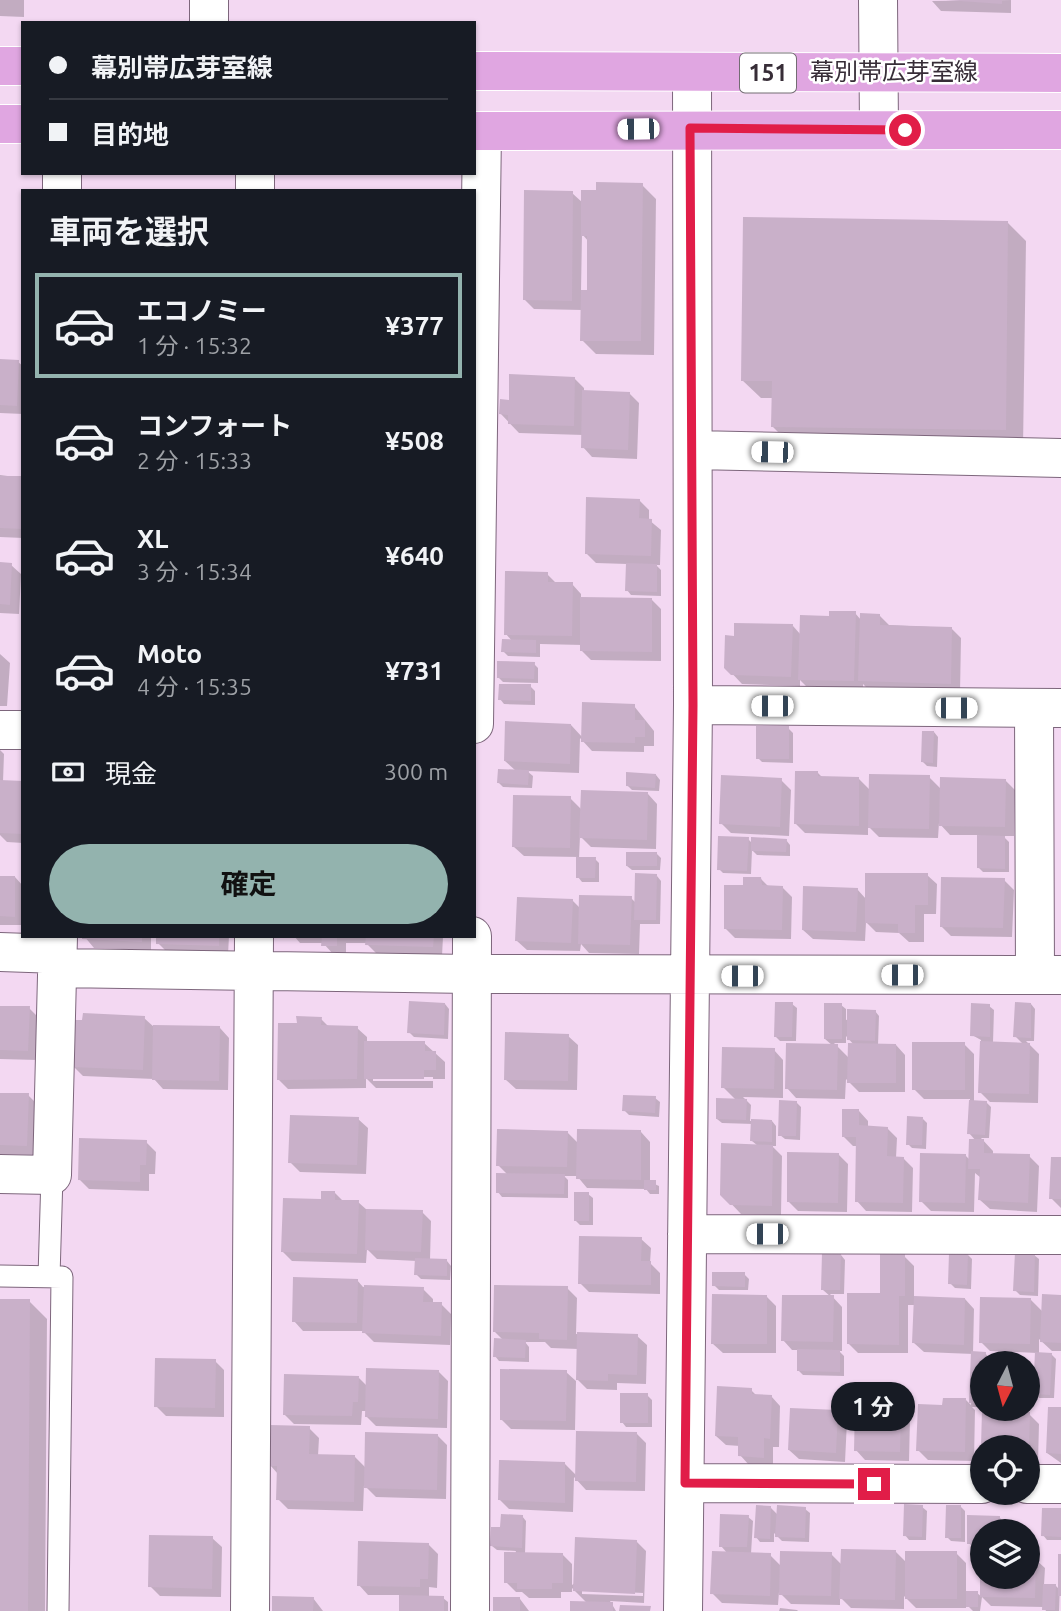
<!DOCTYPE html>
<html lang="ja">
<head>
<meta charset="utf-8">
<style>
  body { margin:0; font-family:Ubuntu,"Noto Sans JP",sans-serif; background:#242831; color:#f1f3f6; height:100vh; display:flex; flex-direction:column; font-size:26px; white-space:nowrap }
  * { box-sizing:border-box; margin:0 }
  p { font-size:23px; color:#9ea1a6 }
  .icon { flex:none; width:38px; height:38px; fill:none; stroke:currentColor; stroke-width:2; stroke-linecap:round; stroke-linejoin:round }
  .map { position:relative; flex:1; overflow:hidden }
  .panel { position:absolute; left:21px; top:189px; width:455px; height:749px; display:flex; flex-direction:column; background:#171b24; border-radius:0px; box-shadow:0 2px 5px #0004 }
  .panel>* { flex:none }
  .banner { position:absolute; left:21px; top:21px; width:455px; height:154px; border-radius:0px; box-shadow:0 2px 5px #0004; display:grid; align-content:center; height:154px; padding:0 28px; background:#171b24 }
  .needle { width:46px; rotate:186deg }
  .controls { position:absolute; left:970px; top:1351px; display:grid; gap:14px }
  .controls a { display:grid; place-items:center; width:70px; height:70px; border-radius:50%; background:#171b24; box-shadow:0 2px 5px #0004; font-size:35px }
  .end { position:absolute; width:32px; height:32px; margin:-16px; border:9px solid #e11d48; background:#fff; box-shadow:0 0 0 4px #fff }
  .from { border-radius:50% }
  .bubble { position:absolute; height:49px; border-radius:24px; background:#171b24; box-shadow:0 2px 5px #0004; font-size:23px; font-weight:700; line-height:49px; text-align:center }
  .car { position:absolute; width:21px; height:42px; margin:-21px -10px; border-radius:9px; box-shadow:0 0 5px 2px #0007; background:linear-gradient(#fff 24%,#345 0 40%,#fff 0 76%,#345 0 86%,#fff 0) }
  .banner b { display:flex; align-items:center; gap:24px; height:66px; font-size:26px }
  .banner b+b { border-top:2px solid #363941 }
  .banner i { width:18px; height:18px; background:#f1f3f6 }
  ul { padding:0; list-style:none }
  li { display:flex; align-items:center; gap:21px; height:105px; margin:0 14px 10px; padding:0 14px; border:4px solid transparent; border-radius:0px }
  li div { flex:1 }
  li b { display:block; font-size:26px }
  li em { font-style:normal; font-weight:700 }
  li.selected { border-color:#93b3ae }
  li>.icon { width:63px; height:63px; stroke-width:1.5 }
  h2 { padding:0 28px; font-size:32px; line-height:84px }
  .pay { display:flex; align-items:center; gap:18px; height:77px; padding:0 28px; font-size:26px }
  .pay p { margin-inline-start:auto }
  .button { display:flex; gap:14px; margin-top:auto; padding:14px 28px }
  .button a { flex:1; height:80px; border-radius:42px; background:#93b3ae; color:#111; font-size:28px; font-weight:700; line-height:80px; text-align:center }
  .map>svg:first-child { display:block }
  .shadow { fill:#0003; fill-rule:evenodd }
  .building { fill:#c9b0c9 }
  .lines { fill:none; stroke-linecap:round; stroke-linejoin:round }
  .lane-casing { stroke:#7d667c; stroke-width:23 }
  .street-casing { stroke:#7d667c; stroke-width:40 }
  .primary-casing { stroke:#fff; stroke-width:40 }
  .lane { stroke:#fff; stroke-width:21 }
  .street { stroke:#fff; stroke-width:38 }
  .primary { stroke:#e0a6e1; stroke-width:38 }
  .route { stroke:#e11d48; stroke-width:9 }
  .labels { text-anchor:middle; stroke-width:5; stroke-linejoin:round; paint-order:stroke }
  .shield { fill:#fff; stroke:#736c73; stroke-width:2 }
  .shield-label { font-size:23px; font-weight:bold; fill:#372d37 }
  .street-label { font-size:24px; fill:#372d37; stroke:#fff }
</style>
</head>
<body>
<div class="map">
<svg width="1061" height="1611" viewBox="0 0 1061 1611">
  <rect width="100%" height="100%" fill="#f3d8f2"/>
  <path class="shadow" d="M0 0H24V17L0 16Z
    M1011 0V13L941 11 932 1Z
    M642 185 656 199 654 355 596 354 582 340V310L534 309 525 300 572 193 583 203ZM582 234 589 242V292H581Z
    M1008 223 1026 241 1023 448 791 445 773 427V398H761L742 380Z
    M0 361 18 362 23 366V414L0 413Z
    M574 378 584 388V392L629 393 639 403 637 459 592 457 583 447V435L519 433 501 414 510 401Z
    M0 475 23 478V538L0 537Z
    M639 500 649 510V520L661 530 660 565H656L661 570V596L631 595 627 590V564L596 563 587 554Z
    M0 564 11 565 21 574 19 614 0 613Z
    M547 574 557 584H572L581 594V599L652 600 661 609V661L591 660 582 651V645L540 644V657L508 656 503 651 512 641 506 634Z
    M855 613 861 620 880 616 889 625 951 628 961 638 960 693 869 690 863 684V690L809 689 800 680V686L742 684 726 667 793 626 801 635 831 618Z
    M0 654 10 663 7 706H0Z
    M534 664 538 668V683L503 682 499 678Z
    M530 686 535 691V705L504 704 500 699Z
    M634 706 654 731V746H644V752L592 751 580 738 579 773 527 771 533 776 532 788 503 787 499 783 516 771 505 761 571 725 583 738Z
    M788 728 793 733V763L762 762 758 758Z
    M934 732 938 737 937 767 927 766 923 762Z
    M0 750 4 754 3 782H23V843L7 842 0 835Z
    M818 773 823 778 859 779 870 790 929 777 941 789 1005 780 1015 790 1014 836H1003L1009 842V872H983L979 868V835H950L939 823 938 838 879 837 868 826V835L805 833 796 824Z
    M656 775 660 780 659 791 632 790 627 785Z
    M781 780 791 790 789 836 731 833 721 823Z
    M648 794 657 804 656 849 591 847 580 836 579 858 595 859 599 863V882H582L578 877V857L524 856 514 847 570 798 582 810Z
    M748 839 753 844 786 840 790 845V856L757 855 752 850 751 874 723 873 719 869Z
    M656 853 661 858 660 870H632L627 866Z
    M927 875 937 884 936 914H924V942H909L899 933 876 932 866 922 865 941 813 939 803 930 857 889 866 899Z
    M657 876 661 881 660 924H640L639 954 589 953 581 944 580 951 527 950 517 941 572 900 581 909 631 898 637 904Z
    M0 877H15L23 886V925H0Z
    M761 879 769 887H782L792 897 791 939 735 938 725 928 744 886Z
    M1004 880 1014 890 1012 937 951 936 941 926Z
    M84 936H151V950L94 948Z
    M158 936H229L228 955 168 953 158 943Z
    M294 936H450L443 937 442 956 377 954 366 943H346V955L333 954 323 943H300Z
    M445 1004 449 1009 448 1039 414 1037 409 1032Z
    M792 1004 797 1008 796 1041H780L776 1037Z
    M1031 1004 1035 1009 1034 1041H1026L1039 1054 1038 1103 990 1102 980 1092 981 1040 972 1035 989 1006 994 1010 993 1043 1023 1044 1015 1036Z
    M841 1005 846 1009V1020L875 1011 879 1016 878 1045H896L905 1055V1092H859L846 1079 845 1099 796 1098 787 1088 833 1046 825 1039ZM846 1036 854 1045 849 1058 834 1043H846Z
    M0 1007 29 1008 39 1018 37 1060 0 1059Z
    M144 1018 154 1027 220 1028 229 1038 228 1090 163 1089 154 1079 83 1076 74 1067Z
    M321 1019 329 1027 357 1028 367 1037V1043H424L445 1062V1079H433V1088H376L366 1078V1088L288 1089 279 1080 298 1025ZM373 1077H433V1081H373Z
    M568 1036 578 1045 577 1090 516 1089 506 1080Z
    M964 1044 974 1054V1102H986L991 1107 989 1138H981L993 1151V1155L1029 1156 1039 1166 1037 1212 990 1209 980 1200 981 1178 975 1173 974 1212 931 1211 921 1201 965 1155 970 1160 976 1141 969 1133 970 1099H924L914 1089Z
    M774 1050 783 1060V1098L743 1097 751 1105 750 1121H772L776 1126V1146H772L782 1156 781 1215 741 1214 722 1194 758 1146 752 1141 753 1124 722 1123 717 1119 736 1100 723 1087Z
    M0 1094 28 1095 38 1105 36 1155 0 1154Z
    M655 1098 660 1102 659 1117 629 1115 624 1110Z
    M796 1102 801 1107 800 1140 785 1139 780 1135Z
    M859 1111 868 1121V1127L887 1128 897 1138 896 1158 904 1159 913 1168 912 1212 866 1211 857 1201 858 1146H853L843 1136Z
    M358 1119 368 1128 366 1174 300 1172 290 1162Z
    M923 1119 927 1123 926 1149 912 1148 908 1144Z
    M567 1132 578 1143 641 1132 650 1142V1182L659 1186V1194H650L646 1189 587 1188 577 1176H564L568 1180V1198L502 1197 498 1192 508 1175 498 1165Z
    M146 1142 156 1152 155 1174H149V1191L89 1189 80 1180Z
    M838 1154 848 1164 847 1212 798 1211 789 1202Z
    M1061 1159V1208L1051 1198Z
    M335 1193 343 1201 358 1202 367 1210 422 1212 431 1221 430 1260 447 1261 451 1266 450 1280 421 1279 416 1274 417 1261 377 1259 367 1249 366 1263 292 1261 282 1251Z
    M588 1194 593 1198V1225H580L575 1220Z
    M641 1239 651 1248 650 1263 660 1273V1294L589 1292 580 1283Z
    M841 1255 845 1260 844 1294H830L842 1307V1351H839L844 1356V1376L803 1375 799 1371V1350H792L783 1340 831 1297 823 1290Z
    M968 1255 972 1259 971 1289 955 1288 950 1283Z
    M1034 1255 1039 1259 1038 1296 1020 1295 1015 1290Z
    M904 1256 914 1266V1298L965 1299 974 1309 973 1353H985L989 1358V1363H982V1407H972L975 1410 974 1461 928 1460 918 1450 944 1407 966 1400 971 1405 973 1354 924 1352 914 1343 916 1305H908V1353H858L848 1343Z
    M744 1274 749 1279 748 1290H719L714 1285Z
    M357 1280 363 1287 423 1289 433 1299V1304H441L451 1314 450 1345 374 1342 363 1331H303L294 1321Z
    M567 1288 577 1298 576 1334 637 1336 647 1345 646 1384 617 1383V1390L587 1389 577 1379 578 1349 551 1348 545 1342H525L529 1347V1362L499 1361 495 1356 504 1341 495 1332Z
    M767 1297 776 1306V1353H723L713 1344Z
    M1061 1297V1351H1052L1039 1339V1354L1052 1355 1056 1359 1054 1398H1039L1035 1393 1037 1353 990 1351 981 1342 1031 1300 1043 1312Z
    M0 1301H29L47 1319 45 1611H0Z
    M215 1361 224 1370V1417L166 1416 156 1406Z
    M438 1371 448 1381 447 1428 376 1426 366 1416V1411H362L361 1425 294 1424 284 1414 359 1378 367 1386Z
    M566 1372 576 1381 575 1430 511 1429 501 1419Z
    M751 1390 757 1396H771L780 1406 779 1447H773V1466L749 1465 740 1455V1446L726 1445 716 1436Z
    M647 1395 652 1400V1427H626L622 1422Z
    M900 1409 910 1419 909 1461 865 1460 856 1450Z
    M1061 1409V1463L1047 1453Z
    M837 1411 847 1421 845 1462 799 1459 789 1450Z
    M984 1412 1029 1414 1039 1424 1038 1462H1027V1447H983Z
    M309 1428 319 1438 318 1456 355 1457 366 1468 437 1435 447 1445 446 1499 376 1497 364 1485 363 1511 288 1509 278 1499V1474L270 1465Z
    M637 1434 646 1443 645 1491 586 1490 574 1477 573 1512 509 1509 500 1500 565 1464 577 1476Z
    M922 1507 927 1511 926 1540H909L905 1535Z
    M961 1507 965 1511V1542L951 1541 947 1537Z
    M771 1508 778 1515 805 1509 810 1513 809 1542 782 1541 774 1533V1542H760L756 1537Z
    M1061 1510V1540H1047L1043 1535Z
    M522 1516 526 1521 525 1554H562L572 1564V1585L636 1541 646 1551 644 1603 610 1601 616 1611H572L587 1603 572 1588V1592H561V1598H529L522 1592H516L506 1582 516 1551 497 1550 492 1546 502 1529ZM582 1590 643 1593V1596L582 1594Z
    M969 1516 999 1517 1004 1522 1003 1531H982V1548H974L969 1543Z
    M748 1517 753 1521 751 1554 770 1555 781 1566 831 1554 842 1565 896 1552 907 1563 956 1553 966 1563V1593H977L982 1597V1577H1027L1035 1559 1045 1568 1044 1585H1055L1060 1590 1061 1556 1059 1611H1046L1044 1607 991 1606 982 1597 980 1611H973L966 1604V1608H916L904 1596V1609L851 1608 840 1597V1605L791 1604 779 1592 778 1605 722 1603 712 1593 728 1554 721 1546Z
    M212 1538 222 1547 221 1597 160 1596 150 1586Z
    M428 1544 438 1554 437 1588 429 1587V1598H443L448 1602V1611H401V1595H368L359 1585Z
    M313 1598 323 1611H274Z
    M520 1599 529 1611H495Z
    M780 1608 797 1610 798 1611H779Z"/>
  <path class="building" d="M946 0H1002V4Z
    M596 182 643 183 641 341H580L581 290H587V236H581V190H596Z
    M524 190 573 191 572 301 523 300Z
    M743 217 1008 221 1006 430 771 427 772 381H741Z
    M0 359 19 360 17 406 0 405Z
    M509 374 575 377 574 426 508 424V415L499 414 500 399 509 400Z
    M582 390 630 392 628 450 581 448Z
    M0 476H23V529L0 528Z
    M586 497 640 499 639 518 652 519 651 556 585 554Z
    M0 562 12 563 10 605 0 604Z
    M626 563 657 564V592L625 591Z
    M505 571 548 572V582H573L572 636 504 635Z
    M580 597 652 598V652L580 651Z
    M829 611H856L854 681 798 680 800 615 829 616Z
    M860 613 880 614V625L952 627 951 684 858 681Z
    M734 623 793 624 791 677 731 675 724 668 725 635 734 636Z
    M502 639 536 640V653L501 652Z
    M497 661 535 662 534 679 497 678Z
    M499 684H531V701L498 700Z
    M582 702 635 704V720H645V737H635V743L581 742Z
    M505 721 571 724 570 764 504 761Z
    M756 726H789V759H756Z
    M922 731H934L933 763 921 762Z
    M498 769 529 770 528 785 497 783Z
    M795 771H818V776L859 777V826L794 824Z
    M626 772 656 774 655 788 626 786Z
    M869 774 930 775 929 829 868 828Z
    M721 775 782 778 780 827 719 824Z
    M940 777 1006 779 1005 827 939 826Z
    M0 780 23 781V834L0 833Z
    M581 790 648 792 647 840 579 838Z
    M513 795 571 796 570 848 512 847Z
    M977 835 1005 836V869L977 868Z
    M718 836 749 837 747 871 717 870Z
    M751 837 787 839 786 852 751 851Z
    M626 852H657V866H626Z
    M576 857H596L595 878H576Z
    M635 873 657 874 656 920H634Z
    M865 873H928V905H915V933H898V924L865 923Z
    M0 876H15V917L0 916Z
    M743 877H761L762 885 783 886 782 930 724 929V885H743Z
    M941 877 1005 878 1003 928 940 927Z
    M803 886 858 888 856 932 802 930Z
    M579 895 632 896 630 945 578 944Z
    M517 897 573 899 571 943 515 941Z
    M82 936H142V942L82 939Z
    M156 936H219V946L156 944Z
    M322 936H337V946H321Z
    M366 936H434L433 947 365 945Z
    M409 1001 445 1003 444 1035 407 1033Z
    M775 1002H793L792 1037H774Z
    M1015 1002 1031 1003V1038L1013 1037Z
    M824 1003H842V1039H824Z
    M971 1003 990 1004V1037L970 1036Z
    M0 1006H30L28 1051 0 1050Z
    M847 1009 876 1010 875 1041 847 1040Z
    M83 1013 145 1016 143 1070 72 1067 74 1020H82Z
    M296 1016 322 1017 321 1025 358 1026 357 1079 277 1080 278 1023H297Z
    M153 1025 220 1026 219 1081 152 1080Z
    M505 1032 569 1034 568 1081 504 1080Z
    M364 1041H425V1051H436V1070H424V1079H364Z
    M980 1041 1030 1043 1029 1094 978 1093Z
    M912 1042H965V1090H912Z
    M786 1043 838 1044 837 1090 785 1089Z
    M848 1043 896 1044V1083H847Z
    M722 1047 775 1048 774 1089 721 1088Z
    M0 1093H29L27 1146 0 1145Z
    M623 1095 656 1096 655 1113 622 1111Z
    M716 1098 747 1099 746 1120 716 1119Z
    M779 1100 797 1101 796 1136H778Z
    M969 1100 987 1101 985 1135 967 1134Z
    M842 1109H859V1125L888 1127 887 1156 904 1157 903 1203 855 1202 856 1137H842Z
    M290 1115 359 1117 357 1165 288 1163Z
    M907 1116 923 1117 922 1145H906Z
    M751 1119 772 1120V1142L750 1141Z
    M497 1129 568 1131 567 1167 496 1166Z
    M577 1129 641 1130V1180L576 1179Z
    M79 1138 147 1140 146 1165H140V1182L78 1180Z
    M969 1139H984V1153L1030 1154 1028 1203 978 1200 980 1169H968Z
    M721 1143 773 1145 772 1206 730 1205 720 1195Z
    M787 1152 839 1153 838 1203 787 1202Z
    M920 1153 966 1154 965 1203 919 1202Z
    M1051 1157H1061V1199H1049Z
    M496 1173 565 1174 564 1194 496 1193Z
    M644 1180H656V1190H644Z
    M321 1191H335V1200H359L357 1254 281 1252 283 1198 321 1199Z
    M574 1192H589V1221H574Z
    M366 1209 423 1210 421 1252 365 1250Z
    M579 1236 642 1237 641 1261H651V1285L578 1284Z
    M1015 1252 1035 1253 1034 1292 1013 1291Z
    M822 1253H841L840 1290H821Z
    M949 1253H968L967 1285 948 1284Z
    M880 1254H905V1296H899V1345L847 1344V1293H880Z
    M415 1258 447 1259V1276L414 1275Z
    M712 1272H745V1287L712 1286Z
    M293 1277 358 1279 357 1323 292 1322Z
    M364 1285 424 1287 423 1302H442L441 1336 362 1333Z
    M494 1285 568 1286 567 1340 539 1339V1333L493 1332Z
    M712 1294 767 1295V1344H711Z
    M1042 1294 1061 1295V1343L1040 1342Z
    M782 1295H834L833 1342 781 1341Z
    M914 1296 965 1298 964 1345 912 1343Z
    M980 1297 1031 1298 1030 1344 979 1343Z
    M0 1299H30L28 1611H0Z
    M577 1332 638 1334 637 1375 608 1374V1381L576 1380Z
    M494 1338 526 1340 525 1358 493 1357Z
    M797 1349 840 1350V1372L797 1371Z
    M971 1351 986 1352 985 1363H982V1404L969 1403Z
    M1035 1352 1052 1353 1050 1395 1033 1394Z
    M155 1358 216 1359 215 1408 154 1407Z
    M366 1368 439 1370 438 1419 365 1417Z
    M500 1369 567 1370 566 1421 500 1420Z
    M284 1374 359 1376 358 1402H353L352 1416 283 1415Z
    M717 1386 752 1388V1394L772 1395 770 1439 764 1438V1458L738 1456V1437L715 1436Z
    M620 1393H648V1423H620Z
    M943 1398H966L965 1452 916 1451 918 1404 942 1405Z
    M855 1406 901 1408 900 1452 854 1451Z
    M1048 1407H1061V1454L1046 1453Z
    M790 1408 838 1410 836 1453 788 1450Z
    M982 1410 1030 1412 1029 1447H981Z
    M270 1425 310 1426 309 1454 355 1455 354 1502 276 1500 277 1466H268Z
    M576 1431 637 1432 636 1482 575 1481Z
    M365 1432 438 1434 437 1490 364 1488Z
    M499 1460 565 1462V1503L498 1500Z
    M904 1504 923 1505 922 1537 903 1536Z
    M756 1505 771 1506 770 1539 754 1538Z
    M777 1505 806 1507 805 1538 775 1537Z
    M946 1505H961V1538H945Z
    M1042 1508H1061V1537L1041 1536Z
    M501 1514 523 1515 522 1548 490 1546 491 1527H500Z
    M720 1514 749 1515 747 1547H719Z
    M967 1515 1000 1516 999 1531H982V1544H967Z
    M149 1535 213 1536 212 1589 148 1587Z
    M575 1537 637 1540 635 1594 573 1591Z
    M358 1541 429 1543 428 1579H420V1587L357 1586Z
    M841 1549 896 1550 895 1600 839 1599Z
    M712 1551 771 1553 770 1596 710 1594Z
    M780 1551 832 1552 831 1596 779 1595Z
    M905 1551H957V1599H905Z
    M504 1552 563 1553V1583H552V1589H517V1583H504Z
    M1058 1554H1061V1596H1058Z
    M1027 1557H1036L1035 1598 980 1597V1577H1027Z
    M1043 1584H1056L1055 1610H1042Z
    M966 1591H978V1607H966Z
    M399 1595 444 1596V1611H399Z
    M272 1596 314 1597 313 1611H272Z
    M493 1597H520V1611H493Z
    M570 1601 613 1602V1611H570Z
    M620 1605 651 1606 650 1611H619Z"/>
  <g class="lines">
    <defs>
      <path id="lane" d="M0 1276 62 1277 58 1611
        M49 1277 52 1175"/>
      <path id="street" d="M878 0 879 129
        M209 23V0
        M62 191V173
        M255 191V173
        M694 450 1061 458
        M693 705 1061 708
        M1034 708 1035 975
        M474 724 482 131
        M0 730H23
        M0 952 58 954
        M58 968 471 974 1061 975
        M0 1174 52 1175 58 936
        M687 1234 1061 1235
        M685 1483 982 1484
        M1027 1484H1061
        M250 1611 254 936
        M470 1611 472 936
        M683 1611 693 705 692 74"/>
      <path id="primary" d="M0 66H23
        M474 71 1061 73
        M0 124H23
        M474 131 1061 130"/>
    </defs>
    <use href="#lane" class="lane-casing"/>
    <use href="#street" class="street-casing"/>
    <use href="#primary" class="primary-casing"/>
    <use href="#lane" class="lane"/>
    <use href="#street" class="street"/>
    <use href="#primary" class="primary"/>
  </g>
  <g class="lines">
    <path class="route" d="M874 1484 685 1483 693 705 690 128 905 130"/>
  </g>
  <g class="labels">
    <rect class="shield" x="740" y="53.5" width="56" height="39" rx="5"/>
    <g class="shield-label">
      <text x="768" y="81">151</text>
    </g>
    <g class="street-label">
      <text x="894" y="80">幕別帯広芽室線</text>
    </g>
  </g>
</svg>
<div class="controls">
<a><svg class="needle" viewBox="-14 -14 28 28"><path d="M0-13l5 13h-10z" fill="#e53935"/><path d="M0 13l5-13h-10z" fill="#9ea1a6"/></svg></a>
<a><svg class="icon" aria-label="locate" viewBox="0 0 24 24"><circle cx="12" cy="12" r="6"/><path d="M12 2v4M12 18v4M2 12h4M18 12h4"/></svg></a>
<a><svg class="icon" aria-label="layers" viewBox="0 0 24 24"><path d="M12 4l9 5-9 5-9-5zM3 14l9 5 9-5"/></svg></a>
</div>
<i class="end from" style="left:905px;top:130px"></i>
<i class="end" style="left:874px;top:1484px"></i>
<div class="bubble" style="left:831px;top:1382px;width:84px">1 分</div>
<i class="car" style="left:638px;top:129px;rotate:269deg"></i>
<i class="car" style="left:772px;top:452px;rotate:271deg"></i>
<i class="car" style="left:772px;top:706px;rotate:270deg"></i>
<i class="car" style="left:956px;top:708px;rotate:90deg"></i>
<i class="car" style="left:902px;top:975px;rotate:270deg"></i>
<i class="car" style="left:742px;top:976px;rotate:270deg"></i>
<i class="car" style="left:767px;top:1234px;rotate:270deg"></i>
<div class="banner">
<b><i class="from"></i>幕別帯広芽室線</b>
<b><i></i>目的地</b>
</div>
<section class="panel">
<h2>車両を選択</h2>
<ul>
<li class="selected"><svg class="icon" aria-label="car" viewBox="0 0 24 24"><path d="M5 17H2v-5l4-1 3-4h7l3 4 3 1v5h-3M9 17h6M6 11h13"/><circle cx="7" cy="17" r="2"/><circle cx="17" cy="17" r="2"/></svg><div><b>エコノミー</b><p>1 分 · 15:32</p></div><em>¥377</em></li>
<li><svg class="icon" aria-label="car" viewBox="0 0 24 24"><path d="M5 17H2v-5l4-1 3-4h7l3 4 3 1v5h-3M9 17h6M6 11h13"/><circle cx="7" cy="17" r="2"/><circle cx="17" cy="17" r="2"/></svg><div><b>コンフォート</b><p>2 分 · 15:33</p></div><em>¥508</em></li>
<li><svg class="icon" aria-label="car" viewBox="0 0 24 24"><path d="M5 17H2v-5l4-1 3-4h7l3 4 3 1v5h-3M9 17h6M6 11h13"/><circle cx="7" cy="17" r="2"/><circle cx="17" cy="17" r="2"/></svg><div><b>XL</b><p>3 分 · 15:34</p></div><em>¥640</em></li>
<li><svg class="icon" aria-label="car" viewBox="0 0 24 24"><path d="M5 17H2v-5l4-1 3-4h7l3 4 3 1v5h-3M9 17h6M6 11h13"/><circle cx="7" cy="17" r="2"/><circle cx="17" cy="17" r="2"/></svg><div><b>Moto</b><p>4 分 · 15:35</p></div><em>¥731</em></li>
</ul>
<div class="pay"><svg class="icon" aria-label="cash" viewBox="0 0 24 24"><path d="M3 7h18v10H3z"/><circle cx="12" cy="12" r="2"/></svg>現金<p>300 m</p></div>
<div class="button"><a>確定</a></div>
</section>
</div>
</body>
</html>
